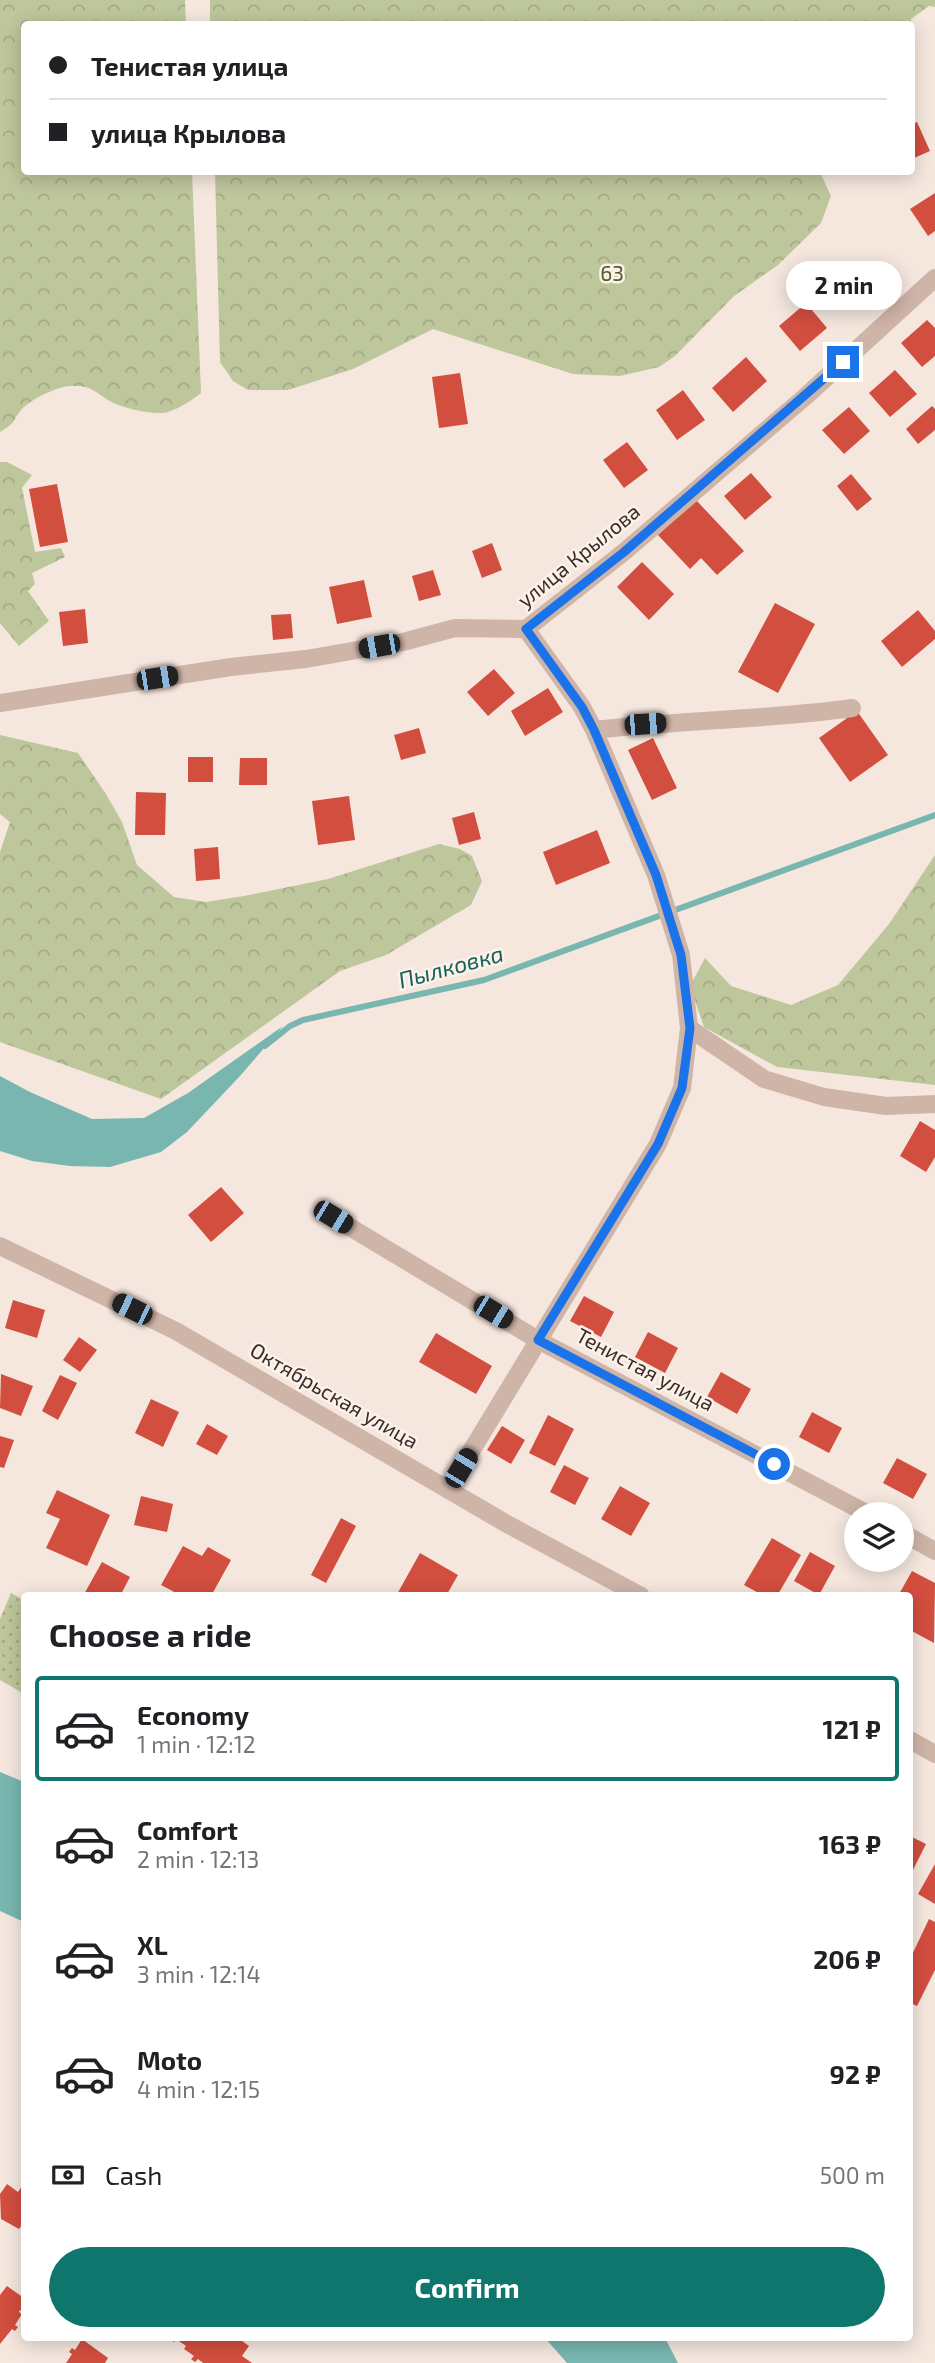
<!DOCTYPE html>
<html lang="en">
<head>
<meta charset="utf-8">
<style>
  body { margin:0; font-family:"Exo 2",sans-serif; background:#f6f6f6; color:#202124; height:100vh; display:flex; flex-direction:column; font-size:26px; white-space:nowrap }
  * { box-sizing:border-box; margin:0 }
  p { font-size:23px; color:#757577 }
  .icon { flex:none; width:38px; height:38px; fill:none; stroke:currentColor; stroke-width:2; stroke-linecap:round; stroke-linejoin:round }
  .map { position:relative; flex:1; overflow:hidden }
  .side { position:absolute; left:21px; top:1592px; width:892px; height:749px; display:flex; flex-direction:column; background:#fff; border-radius:7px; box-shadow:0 4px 18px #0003 }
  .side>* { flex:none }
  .hud { position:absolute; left:21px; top:21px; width:894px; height:154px; border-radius:7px; box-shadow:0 4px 18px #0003; display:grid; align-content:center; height:154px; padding:0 28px; background:#fff }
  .fabs { position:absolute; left:844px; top:1502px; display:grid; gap:14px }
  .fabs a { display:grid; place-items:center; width:70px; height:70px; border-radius:50%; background:#fff; box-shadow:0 4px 18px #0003; font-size:35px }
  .end { position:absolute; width:32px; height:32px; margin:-16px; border:9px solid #1a73e8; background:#fff; box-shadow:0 0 0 4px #fff }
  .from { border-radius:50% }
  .bubble { position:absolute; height:49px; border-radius:24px; background:#fff; box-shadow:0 4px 18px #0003; font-size:23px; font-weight:700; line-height:49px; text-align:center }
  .car { position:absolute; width:21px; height:42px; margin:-21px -10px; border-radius:9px; box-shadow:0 0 5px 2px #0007; background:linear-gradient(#222 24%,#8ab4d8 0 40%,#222 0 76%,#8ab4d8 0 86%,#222 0) }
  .hud b { display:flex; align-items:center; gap:24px; height:66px; font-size:26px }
  .hud b+b { border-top:2px solid #e0e0e0 }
  .hud i { width:18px; height:18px; background:#202124 }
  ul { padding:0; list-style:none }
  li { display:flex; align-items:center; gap:21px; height:105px; margin:0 14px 10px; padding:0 14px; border:4px solid transparent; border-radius:7px }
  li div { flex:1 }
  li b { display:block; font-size:26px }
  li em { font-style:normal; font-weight:700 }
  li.current { border-color:#0f766e }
  li>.icon { width:63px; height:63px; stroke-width:1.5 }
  h2 { padding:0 28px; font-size:32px; line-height:84px }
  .pay { display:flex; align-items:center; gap:18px; height:77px; padding:0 28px; font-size:26px }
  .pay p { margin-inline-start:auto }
  .cta { display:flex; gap:14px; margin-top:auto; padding:14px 28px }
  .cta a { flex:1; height:80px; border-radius:42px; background:#0f766e; color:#fff; font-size:28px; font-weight:700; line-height:80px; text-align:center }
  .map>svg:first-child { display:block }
  .forest { fill:url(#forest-crowns) }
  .garden { fill:url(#garden-dots) }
  .water { fill:#79b6b0 }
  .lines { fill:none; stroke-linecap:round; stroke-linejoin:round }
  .stream { stroke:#79b6b0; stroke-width:6 }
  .building { fill:#d24e3f }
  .minor { stroke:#cfb4a8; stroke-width:18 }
  .route { stroke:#1a73e8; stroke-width:9 }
  .labels { text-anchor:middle; stroke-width:5; stroke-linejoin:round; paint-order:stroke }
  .park-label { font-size:21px; fill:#515c2a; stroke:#fcf2eb }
  .street-label { font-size:21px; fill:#3b2c29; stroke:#fcf2eb }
  .water-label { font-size:23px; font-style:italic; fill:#19625c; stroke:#fcf2eb }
</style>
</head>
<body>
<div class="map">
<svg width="935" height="2363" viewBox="0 0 935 2363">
  <defs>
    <pattern id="forest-crowns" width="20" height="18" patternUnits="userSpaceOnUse" patternTransform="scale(1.75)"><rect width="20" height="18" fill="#bec69c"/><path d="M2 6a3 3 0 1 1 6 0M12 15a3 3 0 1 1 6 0" fill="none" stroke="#a4aa86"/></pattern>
    <pattern id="garden-dots" width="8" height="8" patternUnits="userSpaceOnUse" patternTransform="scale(1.75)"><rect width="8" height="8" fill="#bec69c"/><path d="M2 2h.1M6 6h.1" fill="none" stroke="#a4aa86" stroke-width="1.8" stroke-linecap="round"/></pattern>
  </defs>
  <rect width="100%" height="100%" fill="#f5e7de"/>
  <path class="forest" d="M0 0H185L186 24H24V172H192L201 393C191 401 180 408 168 412 157 416 121 408 110 401 94 392 93 385 71 386 58 386 31 399 22 409 12 421 16 423 0 432Z
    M210 0H935V7L929 6 911 19V24H210Z
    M215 172H820L831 196 821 223 778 265 734 296 675 356 659 367 620 376 573 374 433 329 353 369 288 390H248L233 381 220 362Z
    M0 462H7L32 475 22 488 35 552 61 548 65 557 32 573 35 584 28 591 49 621 19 646 0 623Z
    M0 735 78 753 106 794 122 822 137 865 174 897 206 902 244 896 328 879 439 844 460 849 472 856 482 881 471 905 386 955 340 971 161 1099 0 1042V852L10 822 0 814Z
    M935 855V1085L777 1067 704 1027 690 986 705 958 731 986 791 1005 838 985 889 924Z"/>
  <path class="garden" d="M11 1593 24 1600V1694L0 1680V1619Z"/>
  <path class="water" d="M283 1026 240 1076 187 1132 161 1152 110 1167 70 1166 32 1161 0 1151V1076L30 1092 92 1119 144 1118 188 1093Z
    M0 1772 24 1782V1922L0 1911Z
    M545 2338H665L678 2363H567Z"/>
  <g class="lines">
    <path class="stream" d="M265 1046 290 1026 303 1020 484 980 935 815"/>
  </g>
  <path class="building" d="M917 122 930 151 912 159V124Z
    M935 193V231L928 236 910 209Z
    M852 261 873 286 846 309 826 285Z
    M806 303 827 328 800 351 779 326Z
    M927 320 935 328V356L922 367 901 343Z
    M746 357 767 381 733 412 712 388Z
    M895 370 917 394 890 417 869 393Z
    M460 373 468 424 439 428 432 377Z
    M683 390 705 420 677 440 656 410Z
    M932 406 935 409V430L918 444 906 429Z
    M849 407 870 431 844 454 822 430Z
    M627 442 648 470 624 488 603 460Z
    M751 473 772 497 745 520 724 496Z
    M851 474 872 499 857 511 837 486Z
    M57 484 68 542 40 547 29 489Z
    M696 500 744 551 717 575 701 558 690 569 658 535Z
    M492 543 502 570 482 578 472 551Z
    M642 562 674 594 649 620 617 587Z
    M433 570 441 595 419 601 412 576Z
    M364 580 372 617 337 624 329 587Z
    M775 603 815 624 778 693 738 672Z
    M85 609 88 643 63 646 59 612Z
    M918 610 935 631V639L902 667 881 641Z
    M291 614 293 638 273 640 271 615Z
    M494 669 515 693 488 716 467 692Z
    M548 688 563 712 525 736 511 711Z
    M857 711 888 755 850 782 819 738Z
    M419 728 426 753 401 760 394 735Z
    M653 738 677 788 652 800 628 750Z
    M188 757H213V782H188Z
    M240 758H267V785H239Z
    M136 792 166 793 165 835H135Z
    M349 796 355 840 318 845 312 801Z
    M474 812 481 839 459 845 452 818Z
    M597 830 610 863 556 885 543 852Z
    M218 847 220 879 196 881 194 849Z
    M920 1121 935 1130V1157L926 1172 900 1156Z
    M221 1187 244 1213 211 1242 188 1215Z
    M584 1296 614 1312 601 1337 570 1321Z
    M13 1300 45 1310 37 1338 5 1328Z
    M648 1332 678 1348 665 1373 635 1357Z
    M436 1333 492 1366 476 1394 419 1362Z
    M79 1337 97 1350 80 1372 63 1360Z
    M721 1372 751 1389 737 1414 707 1397Z
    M1 1374 33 1386 21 1416 0 1408Z
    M60 1375 77 1383 58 1420 42 1411Z
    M151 1399 179 1412 163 1447 135 1433Z
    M812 1412 842 1428 829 1453 799 1437Z
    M548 1415 574 1429 555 1466 529 1453Z
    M207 1424 228 1436 217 1455 196 1444Z
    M502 1426 525 1440 511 1464 487 1450Z
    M0 1436 14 1440 4 1468 0 1467Z
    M897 1458 927 1474 913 1499 883 1483Z
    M564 1465 589 1478 575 1505 550 1492Z
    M620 1486 650 1503 631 1536 601 1519Z
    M57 1490 110 1515 87 1566 46 1548 60 1519 46 1513Z
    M141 1496 173 1504 167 1532 134 1525Z
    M341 1518 356 1526 326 1583 311 1575Z
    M772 1538 801 1555 777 1596H764L744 1585Z
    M183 1546 202 1556 208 1547 231 1560 211 1596H182L161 1585Z
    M810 1552 835 1566 819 1595 794 1581Z
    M420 1553 458 1575 446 1596H396Z
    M102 1562 130 1577 120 1596H83Z
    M912 1571 935 1583 934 1643 910 1630V1596H898Z
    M910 1836 926 1844 910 1876Z
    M935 1864V1904L918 1894Z
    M929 1919 935 1922V1970L917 2006 910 2003V1959Z
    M24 2183V2229L21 2226 19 2229 1 2219 0 2194 7 2184 18 2192Z
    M7 2286 24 2298V2312L20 2310 19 2312 22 2314 15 2325 18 2327 15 2331 12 2329 0 2344V2295Z
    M169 2338H223L226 2340 238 2338 249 2346 242 2356 252 2363H203L198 2359 195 2362 191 2359 194 2356 184 2349 186 2346 176 2339 174 2342Z
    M82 2339 108 2358 105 2363H66L72 2354 69 2352 72 2348 75 2350Z"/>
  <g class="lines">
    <path class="minor" d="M0 703 231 667 306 659 403 642 455 628 526 629 624 552 806 396 935 278
      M594 730C680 720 767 720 852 708
      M689 1028 764 1079 824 1097 886 1106 935 1104
      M333 1217 538 1340 868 1514
      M0 1246 176 1331 507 1524 641 1596
      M448 1489 658 1144 682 1088 689 1028 681 955 656 875 594 730 582 707 526 629
      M901 1532 935 1551
      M910 1740 935 1754"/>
  </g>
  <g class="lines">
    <path class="route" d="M774 1464 538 1340 658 1144 682 1088 690 1028 681 955 656 875 594 730 582 707 526 629 624 552 843 362"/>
  </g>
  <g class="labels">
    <g class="park-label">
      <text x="612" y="281">63</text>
    </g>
    <g class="street-label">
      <text transform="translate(579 556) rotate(-39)" y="7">улица Крылова</text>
      <text transform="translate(645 1370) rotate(28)" y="7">Тенистая улица</text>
      <text transform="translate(334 1396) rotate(30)" y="7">Октябрьская улица</text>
    </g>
    <g class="water-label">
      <text transform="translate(451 967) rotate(-15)" y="8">Пылковка</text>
    </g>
  </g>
</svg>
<div class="fabs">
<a><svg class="icon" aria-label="layers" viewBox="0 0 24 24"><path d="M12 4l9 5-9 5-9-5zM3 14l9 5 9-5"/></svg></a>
</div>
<i class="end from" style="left:774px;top:1464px"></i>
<i class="end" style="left:843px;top:362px"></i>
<div class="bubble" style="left:786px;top:261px;width:116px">2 min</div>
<i class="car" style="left:379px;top:646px;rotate:260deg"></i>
<i class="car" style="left:157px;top:678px;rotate:81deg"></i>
<i class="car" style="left:645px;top:724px;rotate:86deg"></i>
<i class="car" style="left:333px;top:1217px;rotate:121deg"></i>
<i class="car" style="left:132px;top:1309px;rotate:296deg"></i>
<i class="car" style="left:493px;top:1312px;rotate:121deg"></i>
<i class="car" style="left:461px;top:1468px;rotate:31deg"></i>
<div class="hud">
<b><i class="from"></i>Тенистая улица</b>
<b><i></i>улица Крылова</b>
</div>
<section class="side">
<h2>Choose a ride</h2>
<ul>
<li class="current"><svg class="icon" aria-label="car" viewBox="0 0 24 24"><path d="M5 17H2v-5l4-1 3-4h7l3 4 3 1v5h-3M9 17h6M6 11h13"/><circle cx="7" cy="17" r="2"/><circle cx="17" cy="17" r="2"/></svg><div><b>Economy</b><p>1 min · 12:12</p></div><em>121 ₽</em></li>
<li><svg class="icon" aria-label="car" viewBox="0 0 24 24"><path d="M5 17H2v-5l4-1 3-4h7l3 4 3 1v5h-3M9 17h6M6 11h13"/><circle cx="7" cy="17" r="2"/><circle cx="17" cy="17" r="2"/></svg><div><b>Comfort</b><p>2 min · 12:13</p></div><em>163 ₽</em></li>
<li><svg class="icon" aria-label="car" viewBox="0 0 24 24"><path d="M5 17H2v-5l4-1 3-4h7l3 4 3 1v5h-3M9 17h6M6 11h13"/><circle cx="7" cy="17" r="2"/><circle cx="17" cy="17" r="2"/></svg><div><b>XL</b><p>3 min · 12:14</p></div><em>206 ₽</em></li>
<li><svg class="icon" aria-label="car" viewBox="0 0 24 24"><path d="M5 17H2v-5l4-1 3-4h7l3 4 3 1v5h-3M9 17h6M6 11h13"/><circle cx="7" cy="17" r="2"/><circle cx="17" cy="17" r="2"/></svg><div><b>Moto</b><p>4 min · 12:15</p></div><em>92 ₽</em></li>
</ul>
<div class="pay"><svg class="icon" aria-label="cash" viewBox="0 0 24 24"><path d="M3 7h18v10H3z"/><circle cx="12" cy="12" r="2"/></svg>Cash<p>500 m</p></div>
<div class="cta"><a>Confirm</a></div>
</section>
</div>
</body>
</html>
